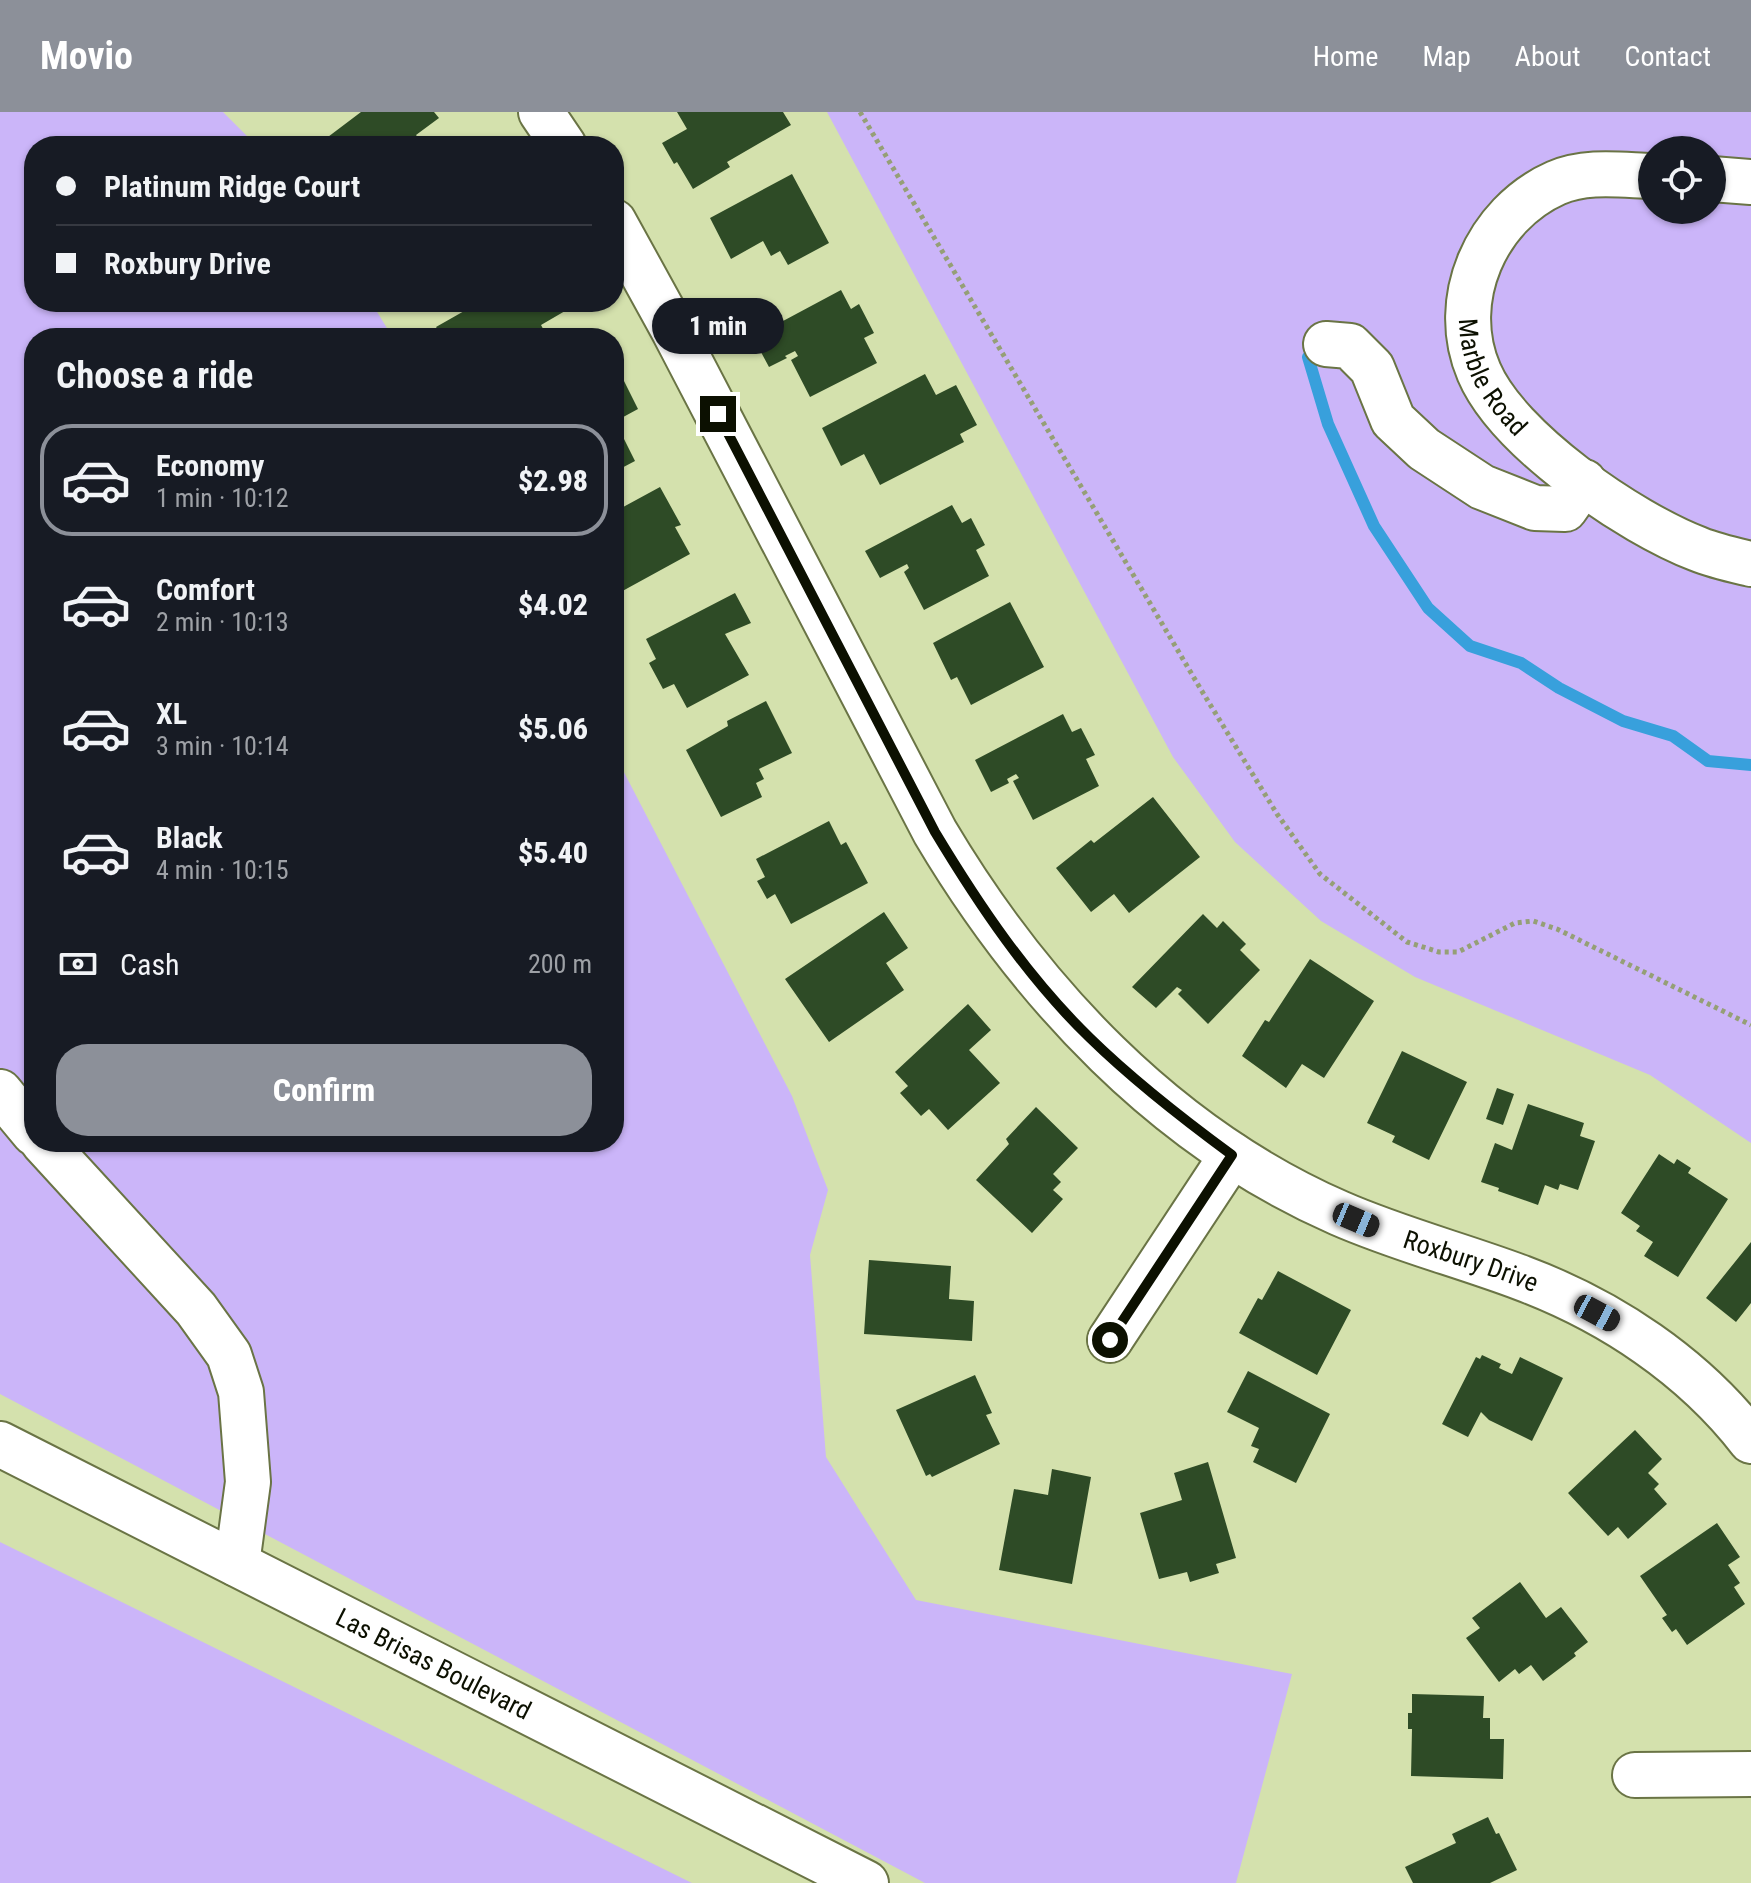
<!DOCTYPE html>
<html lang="en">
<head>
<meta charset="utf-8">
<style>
  body { margin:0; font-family:"Roboto Condensed",sans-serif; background:#242831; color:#f1f3f6; height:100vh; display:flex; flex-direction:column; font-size:30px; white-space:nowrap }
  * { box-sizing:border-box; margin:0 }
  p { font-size:26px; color:#9ea1a6 }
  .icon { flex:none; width:44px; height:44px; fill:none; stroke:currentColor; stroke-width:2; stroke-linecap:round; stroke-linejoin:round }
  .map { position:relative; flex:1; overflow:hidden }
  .panel { position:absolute; left:24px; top:216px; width:600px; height:824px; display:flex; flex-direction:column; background:#171b24; border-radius:32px; box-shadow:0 2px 6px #0004 }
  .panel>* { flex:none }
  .hud { position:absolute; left:24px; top:24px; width:600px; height:176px; border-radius:32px; box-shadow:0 2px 6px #0004; display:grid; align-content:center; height:176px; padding:0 32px; background:#171b24 }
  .buttons { position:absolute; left:1638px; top:24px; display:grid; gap:16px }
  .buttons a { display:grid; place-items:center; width:88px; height:88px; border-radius:50%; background:#171b24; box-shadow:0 2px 6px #0004; font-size:40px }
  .end { position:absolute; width:36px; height:36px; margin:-18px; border:10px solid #0c1001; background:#fff; box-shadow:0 0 0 4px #fff }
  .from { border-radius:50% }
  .bubble { position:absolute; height:56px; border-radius:28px; background:#171b24; box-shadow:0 2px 6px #0004; font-size:26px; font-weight:800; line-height:56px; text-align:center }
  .car { position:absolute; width:24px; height:48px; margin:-24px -12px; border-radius:10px; box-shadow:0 0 6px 2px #0007; background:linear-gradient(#222 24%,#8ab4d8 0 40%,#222 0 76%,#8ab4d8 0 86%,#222 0) }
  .hud b { display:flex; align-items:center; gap:28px; height:76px; font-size:30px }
  .hud b+b { border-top:2px solid #363941 }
  .hud i { width:20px; height:20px; background:#f1f3f6 }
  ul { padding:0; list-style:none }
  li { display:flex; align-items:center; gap:24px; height:112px; margin:0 16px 12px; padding:0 16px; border:4px solid transparent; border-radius:32px }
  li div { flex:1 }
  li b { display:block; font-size:30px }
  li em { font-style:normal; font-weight:800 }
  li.on { border-color:#8c9099 }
  li>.icon { width:72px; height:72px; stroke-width:1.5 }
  h2 { padding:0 32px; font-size:36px; line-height:96px }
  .pay { display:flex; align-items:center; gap:20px; height:88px; padding:0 32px; font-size:30px }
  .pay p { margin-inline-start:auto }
  .action { display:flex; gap:16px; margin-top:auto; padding:16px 32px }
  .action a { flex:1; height:92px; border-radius:32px; background:#8c9099; color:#fff; font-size:32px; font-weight:800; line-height:92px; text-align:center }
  header { display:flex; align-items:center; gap:48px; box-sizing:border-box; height:112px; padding:0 40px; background:#8c9099; color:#fff }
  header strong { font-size:38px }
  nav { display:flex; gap:44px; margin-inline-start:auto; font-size:28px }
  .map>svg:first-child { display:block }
  .green { fill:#cbb5f9; fill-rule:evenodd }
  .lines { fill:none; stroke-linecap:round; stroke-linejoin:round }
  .stream { stroke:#38a0dc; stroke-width:12 }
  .building { fill:#2e4b26 }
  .minor-casing { stroke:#6a7445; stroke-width:48 }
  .path { stroke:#959f76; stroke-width:5; stroke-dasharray:4 4; stroke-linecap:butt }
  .minor { stroke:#fff; stroke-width:44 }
  .route { stroke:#0c1001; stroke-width:10 }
  .labels { text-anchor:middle; stroke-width:8; stroke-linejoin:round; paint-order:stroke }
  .street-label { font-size:26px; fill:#0c1001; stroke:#e1eeba }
</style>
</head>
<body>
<header>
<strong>Movio</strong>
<nav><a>Home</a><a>Map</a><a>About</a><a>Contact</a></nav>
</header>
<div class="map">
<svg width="1751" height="1771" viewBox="0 0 1751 1771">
  <rect width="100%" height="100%" fill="#d4e1ad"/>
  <path class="green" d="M0 0H223L257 34H34V190H371L393 226H34V1030H614V641L792 984 828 1078 810 1143 826 1345 916 1488 1292 1562 1236 1771H925L0 1282Z
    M827 0H1751V1031L1650 963 1415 865 1321 809 1235 730 1173 645ZM1652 38H1712V98H1652Z
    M0 1430 692 1771H0Z"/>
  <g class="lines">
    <path class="stream" d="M1308 245 1328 312 1374 414 1428 496 1470 534 1521 551 1559 576 1623 609 1673 624 1708 649 1751 653"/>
  </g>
  <path class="building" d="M361 0H434L439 6 416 23 424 34H316Z
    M677 0H783L791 13 727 50 730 55 693 77 677 50 674 52 662 31 687 17Z
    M792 62 829 131 788 153 780 139 771 144 763 129 731 147 710 106Z
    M841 178 851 197 859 192 874 221 864 226 877 251 810 285 791 248 798 244 795 239 785 244 787 246 769 255 753 225Z
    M480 190H561L565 199 541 213 548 226H443L436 215Z
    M925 262 936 283 956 273 977 313 960 322 964 330 880 373 864 342 841 354 822 316Z
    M623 267 638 297 614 310V271Z
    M614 315 620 326 623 325 635 349 614 360Z
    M660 375 681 413 675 415 690 442 617 482 614 475V400Z
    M952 393 962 411 971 406 985 433 976 438 989 464 924 498 904 460 909 456 907 452 880 466 865 439Z
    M735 481 751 511 725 522 749 563 687 596 674 572 663 577 649 551 656 547 646 527Z
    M1010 490 1044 555 971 593 957 565 951 568 933 531Z
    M766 589 792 641 759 657 764 667 756 671 762 685 721 705 686 638 728 614 727 609Z
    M1063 602 1072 620 1081 616 1095 643 1086 647 1099 674 1033 708 1013 669 1019 666 1016 662 1007 667 1009 671 991 680 975 648Z
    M1153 685 1200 745 1129 801 1114 782 1091 800 1056 756 1091 728 1094 731Z
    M829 709 841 733 846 730 868 771 791 812 775 782 767 787 757 769 765 765 756 747Z
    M884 800 908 836 886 851 904 878 829 930 785 867Z
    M1203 802 1217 816 1223 809 1246 832 1240 838 1260 858 1208 912 1178 882 1182 878 1177 875 1156 896 1132 875Z
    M1310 847 1374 889 1324 966 1302 952 1286 976 1242 944 1265 908 1269 910Z
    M968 892 991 918 969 938 1000 971 948 1018 929 997 921 1004 900 981 908 974 895 960Z
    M1402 939 1467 970 1429 1048 1392 1030 1395 1024 1367 1011Z
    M1497 976 1514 982 1503 1013 1486 1007Z
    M1528 992 1584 1011 1580 1024 1595 1029 1578 1078 1560 1072 1558 1078 1545 1073 1538 1093 1498 1079 1499 1076 1481 1070 1495 1031 1512 1038Z
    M1036 995 1078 1036 1053 1062 1061 1070 1053 1078 1063 1087 1032 1121 976 1068 1009 1032 1006 1027Z
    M1659 1042 1674 1052 1677 1047 1691 1056 1688 1061 1728 1087 1678 1165 1644 1144 1653 1130 1636 1119 1640 1114 1621 1101Z
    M1751 1130V1191L1736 1210 1706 1186Z
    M869 1148 951 1154 949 1187 974 1189 972 1229 864 1222Z
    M1278 1159 1351 1198 1317 1263 1239 1221 1258 1186 1262 1188Z
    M1482 1243 1501 1252 1499 1256 1512 1262 1520 1245 1563 1266 1532 1329 1489 1308 1481 1300 1468 1325 1442 1312 1476 1245 1480 1247Z
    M1248 1259 1330 1302 1296 1371 1253 1350 1259 1337 1251 1334 1259 1316 1227 1300Z
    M975 1263 992 1301 986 1303 1000 1332 932 1365 930 1362 926 1364 896 1298Z
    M1635 1318 1662 1347 1648 1361 1659 1372 1654 1377 1667 1392 1628 1427 1618 1415 1608 1424 1568 1381Z
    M1208 1350 1236 1446 1216 1452 1219 1461 1190 1470 1187 1460 1159 1467 1140 1401 1182 1388 1174 1361Z
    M1052 1357 1091 1365 1072 1472 999 1458 1014 1377 1048 1383Z
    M1717 1411 1740 1445 1728 1453 1740 1471 1734 1475 1745 1492 1687 1533 1676 1517 1672 1520 1662 1506 1667 1503 1640 1464Z
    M1520 1470 1546 1506 1561 1495 1588 1530 1574 1541 1576 1544 1543 1569 1531 1553 1519 1562 1515 1557 1499 1570 1466 1526 1480 1516 1472 1506Z
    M1412 1582 1484 1584 1483 1606H1490V1627H1504L1503 1667 1411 1664 1412 1617H1408V1601H1412Z
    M1488 1705 1496 1722 1499 1721 1517 1758 1490 1771H1413L1405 1755 1456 1731 1452 1722Z"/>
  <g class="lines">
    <defs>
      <g id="minor">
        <path d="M541 0 564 34"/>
        <path id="s1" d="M1652 64C1620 63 1586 58 1556 71 1486 102 1448 188 1479 260 1508 328 1630 411 1698 437 1715 444 1734 448 1751 452"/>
        <path d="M1712 67 1751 70"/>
        <path id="s2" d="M614 110 674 219 935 720C1030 880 1165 1025 1339 1101 1398 1127 1461 1143 1522 1166 1610 1199 1693 1254 1751 1329"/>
        <path d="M1326 232 1350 234 1372 256 1393 308 1424 337 1482 375 1535 396 1565 397 1584 370"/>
        <path d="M0 980 34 1021"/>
        <path d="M43 1030 196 1197 229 1243 241 1280 248 1370 237 1452"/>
        <path d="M1110 1228 1232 1043"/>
        <path id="s3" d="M0 1332 866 1771"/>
        <path d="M1635 1663 1751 1662"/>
      </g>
    </defs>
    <use href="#minor" class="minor-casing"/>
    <path class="path" d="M860 0 1200 576 1277 702 1320 762 1407 830 1439 840H1458L1515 811 1533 809 1557 817 1751 913"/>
    <use href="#minor" class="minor"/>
  </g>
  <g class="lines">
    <path class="route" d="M718 302 935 720C979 793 1028 866 1090 926 1134 969 1183 1007 1232 1043L1110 1228"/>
  </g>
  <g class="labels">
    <g class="street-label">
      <text dy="9" stroke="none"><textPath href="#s1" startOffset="332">Marble Road</textPath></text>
      <text dy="9" stroke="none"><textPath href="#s2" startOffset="1394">Roxbury Drive</textPath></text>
      <text dy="9" stroke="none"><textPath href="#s3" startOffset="486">Las Brisas Boulevard</textPath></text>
    </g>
  </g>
</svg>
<div class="buttons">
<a><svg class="icon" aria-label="locate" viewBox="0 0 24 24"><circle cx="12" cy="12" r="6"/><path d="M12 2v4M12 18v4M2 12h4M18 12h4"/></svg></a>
</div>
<i class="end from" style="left:1110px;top:1228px"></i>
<i class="end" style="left:718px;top:302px"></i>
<div class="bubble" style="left:652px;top:186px;width:132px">1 min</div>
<i class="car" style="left:1356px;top:1108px;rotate:113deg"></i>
<i class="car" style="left:1597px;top:1201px;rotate:118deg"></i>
<div class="hud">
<b><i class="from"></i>Platinum Ridge Court</b>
<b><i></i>Roxbury Drive</b>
</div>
<section class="panel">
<h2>Choose a ride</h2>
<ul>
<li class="on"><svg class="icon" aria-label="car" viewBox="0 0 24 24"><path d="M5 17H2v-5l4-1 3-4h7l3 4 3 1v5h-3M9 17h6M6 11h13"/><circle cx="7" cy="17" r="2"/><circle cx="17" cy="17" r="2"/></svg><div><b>Economy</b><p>1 min · 10:12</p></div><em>$2.98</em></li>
<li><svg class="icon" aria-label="car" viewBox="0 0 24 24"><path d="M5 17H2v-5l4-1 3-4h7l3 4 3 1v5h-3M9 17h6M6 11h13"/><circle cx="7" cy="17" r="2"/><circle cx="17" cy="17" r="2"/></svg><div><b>Comfort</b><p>2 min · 10:13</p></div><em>$4.02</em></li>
<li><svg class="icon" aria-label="car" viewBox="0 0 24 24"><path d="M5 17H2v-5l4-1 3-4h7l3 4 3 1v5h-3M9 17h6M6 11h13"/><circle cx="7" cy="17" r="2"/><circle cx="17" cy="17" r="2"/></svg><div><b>XL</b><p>3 min · 10:14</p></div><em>$5.06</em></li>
<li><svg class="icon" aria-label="car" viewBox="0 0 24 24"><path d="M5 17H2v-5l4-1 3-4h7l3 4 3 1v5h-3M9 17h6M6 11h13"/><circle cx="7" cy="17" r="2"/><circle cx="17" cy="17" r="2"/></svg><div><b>Black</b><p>4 min · 10:15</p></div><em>$5.40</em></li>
</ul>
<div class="pay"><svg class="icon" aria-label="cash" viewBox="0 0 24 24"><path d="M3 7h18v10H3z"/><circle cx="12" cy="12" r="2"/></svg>Cash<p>200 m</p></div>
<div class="action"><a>Confirm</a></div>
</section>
</div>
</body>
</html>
